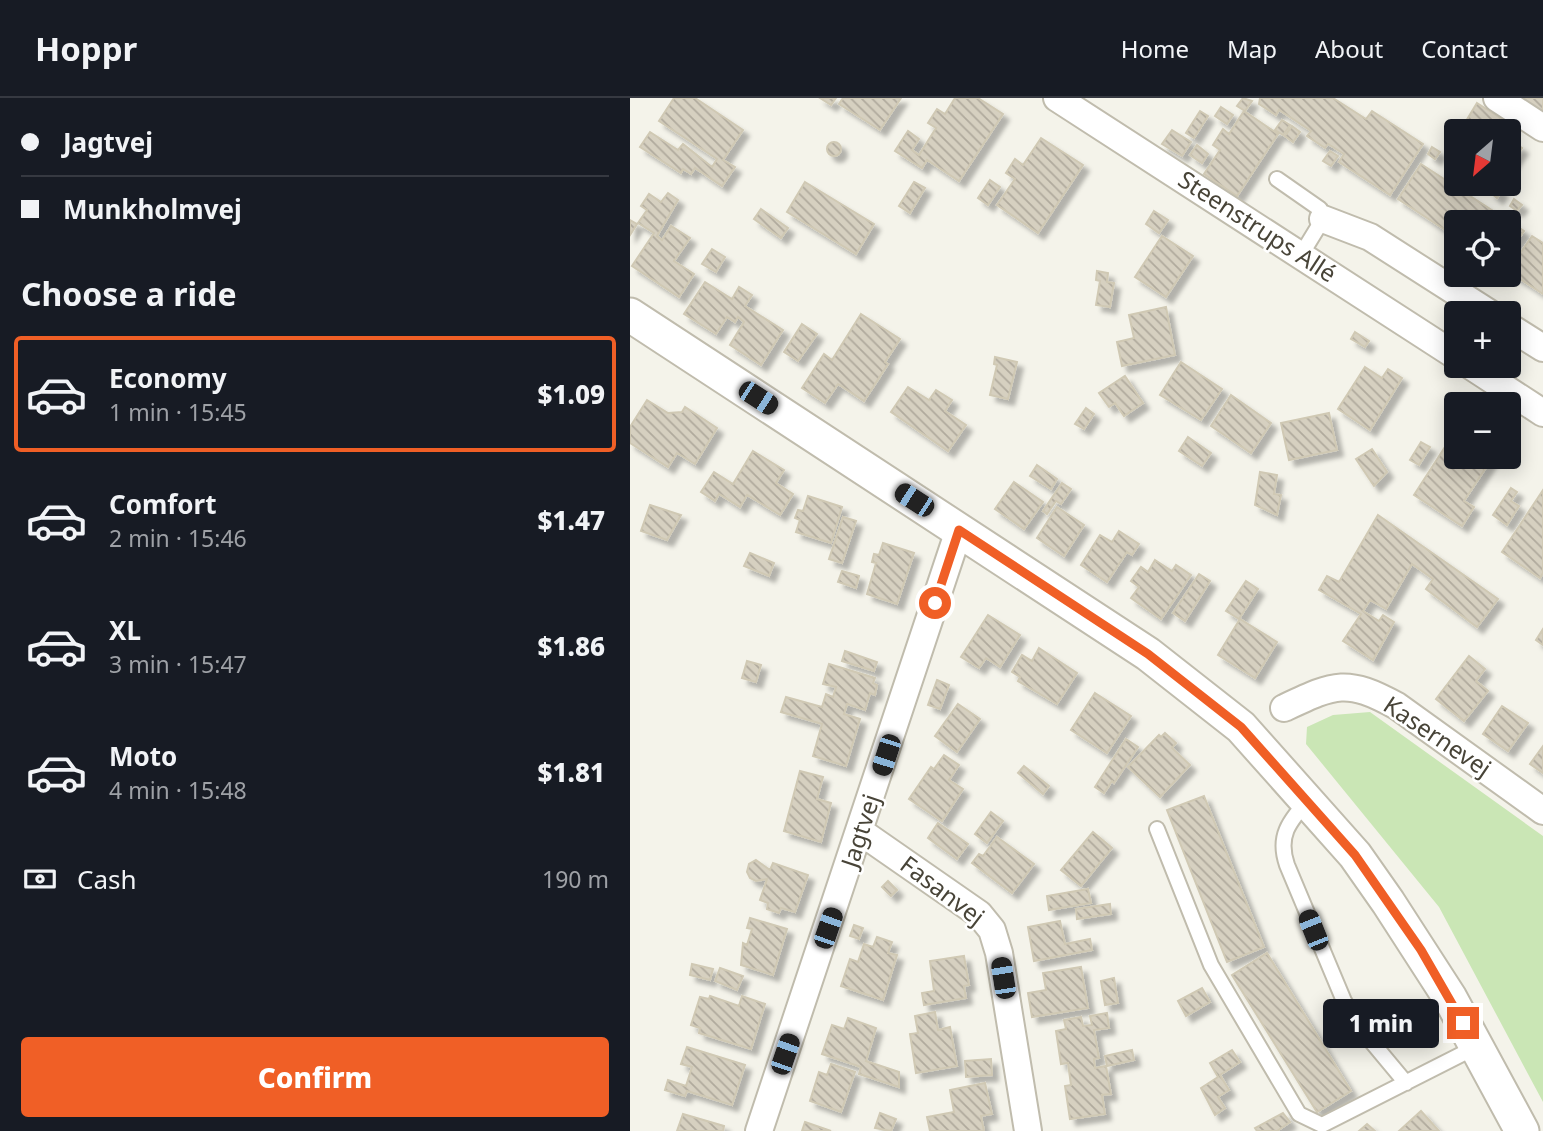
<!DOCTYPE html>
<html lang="en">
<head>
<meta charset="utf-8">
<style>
  body { margin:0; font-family:"Noto Sans",sans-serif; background:#20242c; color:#f1f3f6; height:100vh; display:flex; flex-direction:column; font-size:26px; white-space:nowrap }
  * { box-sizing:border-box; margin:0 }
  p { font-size:23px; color:#9ea1a6 }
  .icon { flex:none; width:38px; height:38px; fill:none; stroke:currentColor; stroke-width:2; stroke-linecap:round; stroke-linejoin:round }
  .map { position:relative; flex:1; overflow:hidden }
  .details { display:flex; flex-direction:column; background:#171b24; width:630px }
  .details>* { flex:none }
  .hud { display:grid; align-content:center; height:154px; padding:0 21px; background:#171b24 }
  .needle { width:46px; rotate:208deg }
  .controls { position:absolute; left:814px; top:21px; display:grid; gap:14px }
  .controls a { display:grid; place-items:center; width:77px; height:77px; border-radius:7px; background:#171b24; box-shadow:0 4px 18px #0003; font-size:35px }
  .end { position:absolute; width:32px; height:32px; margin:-16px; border:9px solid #f05f26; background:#fff; box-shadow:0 0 0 4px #fff }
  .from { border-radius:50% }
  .bubble { position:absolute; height:49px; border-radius:7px; background:#171b24; box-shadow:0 4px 18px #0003; font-size:23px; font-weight:800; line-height:49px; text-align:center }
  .car { position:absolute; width:21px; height:42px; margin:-21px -10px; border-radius:9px; box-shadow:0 0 5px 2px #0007; background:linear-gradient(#222 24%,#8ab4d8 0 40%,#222 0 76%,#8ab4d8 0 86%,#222 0) }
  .hud b { display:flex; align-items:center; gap:24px; height:66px; font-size:26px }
  .hud b+b { border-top:2px solid #363941 }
  .hud i { width:18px; height:18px; background:#f1f3f6 }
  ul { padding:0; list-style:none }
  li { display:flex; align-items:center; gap:21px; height:116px; margin:0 14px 10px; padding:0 7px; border:4px solid transparent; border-radius:7px }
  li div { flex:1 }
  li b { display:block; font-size:26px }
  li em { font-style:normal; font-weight:800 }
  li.active { border-color:#f05f26 }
  li>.icon { width:63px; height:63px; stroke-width:1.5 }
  h2 { padding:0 21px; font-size:32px; line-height:84px }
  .pay { display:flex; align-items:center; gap:18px; height:77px; padding:0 21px; font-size:26px }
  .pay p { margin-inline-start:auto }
  .action { display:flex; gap:14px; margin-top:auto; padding:14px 21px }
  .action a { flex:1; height:80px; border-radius:7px; background:#f05f26; color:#fff; font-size:28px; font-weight:800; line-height:80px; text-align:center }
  header { display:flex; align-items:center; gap:42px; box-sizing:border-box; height:98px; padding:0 35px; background:#171b24; border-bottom:2px solid #363941 }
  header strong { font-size:33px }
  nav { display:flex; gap:38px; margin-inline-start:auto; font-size:24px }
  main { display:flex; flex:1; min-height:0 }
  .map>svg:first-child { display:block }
  .green { fill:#cae6b5 }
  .building { fill:url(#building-back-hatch); stroke:#d0c9b4; stroke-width:2; filter:url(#shadow) }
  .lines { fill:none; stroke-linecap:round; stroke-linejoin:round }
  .service-casing { stroke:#c0bcad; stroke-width:18 }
  .minor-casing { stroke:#c0bcad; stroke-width:30 }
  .tertiary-casing { stroke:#c0bcad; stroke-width:37 }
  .service { stroke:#fff; stroke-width:14 }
  .minor { stroke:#fff; stroke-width:26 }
  .tertiary { stroke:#fff; stroke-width:33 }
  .route { stroke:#f05f26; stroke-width:9 }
  .labels { text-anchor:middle; stroke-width:5; stroke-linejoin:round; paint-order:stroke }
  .street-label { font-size:24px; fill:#484438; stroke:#fff }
</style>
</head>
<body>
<header>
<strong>Hoppr</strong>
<nav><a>Home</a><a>Map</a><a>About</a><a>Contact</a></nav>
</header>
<main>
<section class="details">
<div class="hud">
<b><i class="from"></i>Jagtvej</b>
<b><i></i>Munkholmvej</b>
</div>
<h2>Choose a ride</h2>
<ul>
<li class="active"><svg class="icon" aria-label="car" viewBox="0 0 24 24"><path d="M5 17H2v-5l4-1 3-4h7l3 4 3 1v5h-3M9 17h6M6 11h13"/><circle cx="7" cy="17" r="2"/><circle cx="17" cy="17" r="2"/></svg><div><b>Economy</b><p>1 min · 15:45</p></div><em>$1.09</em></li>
<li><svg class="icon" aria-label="car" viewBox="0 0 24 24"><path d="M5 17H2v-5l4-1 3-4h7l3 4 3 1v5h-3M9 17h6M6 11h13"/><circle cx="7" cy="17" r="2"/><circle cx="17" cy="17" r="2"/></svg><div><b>Comfort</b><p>2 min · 15:46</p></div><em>$1.47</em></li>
<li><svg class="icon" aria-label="car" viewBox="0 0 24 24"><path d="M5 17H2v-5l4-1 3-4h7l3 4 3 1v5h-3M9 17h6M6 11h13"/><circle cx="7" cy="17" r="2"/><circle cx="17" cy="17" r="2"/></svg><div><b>XL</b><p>3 min · 15:47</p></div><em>$1.86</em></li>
<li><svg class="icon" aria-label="car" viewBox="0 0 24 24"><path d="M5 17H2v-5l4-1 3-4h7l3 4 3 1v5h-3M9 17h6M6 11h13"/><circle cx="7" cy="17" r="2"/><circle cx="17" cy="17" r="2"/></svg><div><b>Moto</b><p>4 min · 15:48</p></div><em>$1.81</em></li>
</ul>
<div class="pay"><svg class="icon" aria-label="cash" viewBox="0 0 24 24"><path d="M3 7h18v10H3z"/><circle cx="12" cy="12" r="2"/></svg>Cash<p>190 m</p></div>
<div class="action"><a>Confirm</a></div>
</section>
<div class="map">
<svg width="913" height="1033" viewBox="0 0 913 1033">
  <defs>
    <pattern id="building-back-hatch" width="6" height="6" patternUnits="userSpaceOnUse" patternTransform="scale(1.75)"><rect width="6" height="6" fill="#d6d0c0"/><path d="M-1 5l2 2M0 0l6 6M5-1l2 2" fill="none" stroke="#b0aa9d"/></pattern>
    <filter id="shadow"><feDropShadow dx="6" dy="6" stdDeviation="2" flood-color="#0004"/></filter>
  </defs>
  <rect width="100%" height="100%" fill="#f4f3ea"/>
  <path class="green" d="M740 614 913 738V1004L809 809 676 646 677 629 703 617Z"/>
  <path class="building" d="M44 0H65L113 32 93 62 105 69 92 88 65 70 61 76 53 71 51 75 10 49 20 34 48 52 53 46 82 69 87 61 29 23Z
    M190 0H206L201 7Z
    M213 0H271L250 32 209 6Z
    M325 0H348L373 16 329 83 297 62 292 70 265 53 278 33 289 41 282 52 289 57 306 30 298 25 307 11 315 16Z
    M613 0 622 3 615 13 607 8Z
    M630 0H703L736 21 742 13 793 46 760 97 709 64 714 56 698 46 695 50 677 38 681 33 649 12 646 17 629 6Z
    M887 0H913V17Z
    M847 5 883 28 878 34 830 33Z
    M591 9 603 17 597 26 585 18Z
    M570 13 578 18 564 40 556 35Z
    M614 13 648 36 607 98 574 76 590 52 583 47 593 31 599 36Z
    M652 22 660 27 653 37 645 32Z
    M662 28 670 34 663 44 655 38Z
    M542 32 561 44 552 58 532 46Z
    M411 40 453 67 408 135 367 107 385 81 376 75 385 61 393 67Z
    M197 51a7 7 0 1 1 14 0a7 7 0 1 1-14 0Z
    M886 46 892 50 882 65 878 59Z
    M567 47 578 56 572 65 560 57Z
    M802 49 810 54 805 61 798 56Z
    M700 53 708 58 701 68 693 63Z
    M791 66 894 133 878 156V124H826V139L768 101Z
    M360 82 370 89 358 107 348 100Z
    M175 84 244 126 226 156 157 114Z
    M284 84 295 90 280 115 269 108Z
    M864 88 872 93 867 100 860 94Z
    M38 95 48 102 27 138 32 142 41 128 60 140 44 163 64 176 49 199 2 168 24 135 8 125 17 112 11 108 19 96 31 104Z
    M884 101 892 107 887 113 880 108Z
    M131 111 158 130 151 140 124 121Z
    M524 113 538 122 529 135 516 126Z
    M0 122 7 126 0 137Z
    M532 138 563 158 536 199 505 179Z
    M902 138 913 145V196L878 173Z
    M82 151 95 159 86 174 72 166Z
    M467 173 478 175 477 184 484 185 480 209 466 207 470 183 466 182Z
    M75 184 102 201 109 189 122 197 115 208 153 232 131 267 100 247 114 224 108 219 105 224 97 219 86 236 54 216Z
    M536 209 545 257 492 268 487 244 504 240 499 217Z
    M231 216 270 241 255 264 258 266 234 303 208 286 195 305 172 290 194 256 202 262Z
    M172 226 187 236 168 263 154 254Z
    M725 234 739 243 735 249 721 241Z
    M365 259 387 264 378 301 360 297 367 267 364 266Z
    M551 264 592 291 571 322 530 297Z
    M735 269 752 280 758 271 772 280 740 332 708 311Z
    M495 278 513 305 494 318 485 305 479 309 469 295Z
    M278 289 299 302 306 292 322 302 315 313 336 327 318 353 261 314Z
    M601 297 641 325 621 355 581 328Z
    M17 302 38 315 52 314 55 309 87 330 65 366 47 355 38 369 0 345V329Z
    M456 310 464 316 454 331 445 326Z
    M699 315 707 352 659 362 651 325Z
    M826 332V359H863L834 403 844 409 832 428 784 397Z
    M558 339 581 355 572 368 549 353Z
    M791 344 800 349 789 367 780 362Z
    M742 351 757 374 744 388 726 361Z
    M123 353 154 372 146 385 163 396 150 417 117 397 110 409 89 396 85 403 71 394 84 374 103 386Z
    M407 367 427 381 421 391 400 378Z
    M630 374 647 377 644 396 651 397 647 417 625 407Z
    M384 384 413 404 394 431 365 411Z
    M432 385 441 391 431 406 426 403 417 416 413 413Z
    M881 390 887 394 881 403 889 408 877 427 863 417Z
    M913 392V475L910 480 872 454Z
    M178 398 212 409 201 445 166 434 170 422 165 420 168 412 173 413Z
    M20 407 51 417 37 442 11 433Z
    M427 409 454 427 434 458 407 440Z
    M748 417 868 501 847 529 796 491 803 481 782 466 756 511 740 502 733 513 749 523 753 517 764 524 743 562 713 543 731 516 689 492 697 478 709 484Z
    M213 419 226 423 212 465 199 461Z
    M489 433 509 446 502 457 497 454 477 484 451 467 470 437 482 444Z
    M253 445 284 455 267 506 237 496 246 465 242 464 244 456 249 457Z
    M120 455 144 465 139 478 114 468Z
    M525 462 542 473 546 467 561 477 531 521 501 500 509 489 501 483 511 469 518 474Z
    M212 473 229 478 226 490 208 484Z
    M569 476 580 483 555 523 543 515Z
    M616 483 628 491 609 521 596 513Z
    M358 517 390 537 370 569 356 560 349 570 331 559Z
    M610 521 647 544 625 580 588 557Z
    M913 531V547L906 542Z
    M409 550 447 575 427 606 388 583 390 579 382 574 392 557 402 563Z
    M215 553 247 564 244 573 212 563Z
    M839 558 855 571 846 583 858 593 834 623 806 601Z
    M117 563 131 567 126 584 112 580Z
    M199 566 245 580 243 585 247 587 245 597 240 595 235 612 217 606 214 616 230 621 216 668 183 658 192 626 151 614 156 599 192 609 196 596 203 599 206 589 193 586Z
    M307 582 319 587 310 611 298 607Z
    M465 595 501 618 477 655 441 632Z
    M328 606 350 621 327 654 305 638Z
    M872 608 898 625 878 653 853 636Z
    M535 635 546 645 542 650 560 667 530 699 498 669 529 637 531 639Z
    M496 641 508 649 484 685 482 683 474 695 465 689Z
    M913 648V675L900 666Z
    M314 657 329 667 319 682 333 691 312 723 279 701 301 669 304 671Z
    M394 668 419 688 413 696 388 675Z
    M170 673 193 679 187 701 201 705 191 744 154 733Z
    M574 698 634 849 597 864 537 712Z
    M361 714 373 723 357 745 345 736Z
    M308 725 338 746 327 761 298 740Z
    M463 734 482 750 451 788 431 772Z
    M367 739 404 766 382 795 342 765 349 756 353 758Z
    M126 762 140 772 143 765 178 777 165 814 151 810 149 815 137 811 138 805 130 802 137 781 126 783 120 780 117 774 119 766Z
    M258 783 267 792 261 798 252 789Z
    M458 791 461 805 419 812 417 798Z
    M480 806 481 816 447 821 446 811Z
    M120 820 157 831 143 877 111 867 113 845 117 847 122 831 117 830Z
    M430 823 435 846 460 841 462 852 404 863 398 829Z
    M224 827 233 830 229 841 220 838Z
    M247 839 262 844 258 855 267 857 253 902 211 888 220 861 228 864 234 846 243 849Z
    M637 855 721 993 687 1014 602 877Z
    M334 858 339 887 334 888 336 900 294 907 292 895 304 893 300 863Z
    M62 866 83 871 80 882 60 877Z
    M451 869 458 910 402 919 398 895 416 892 413 875Z
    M90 870 113 878 107 892 85 883Z
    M484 880 488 905 475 907 471 883Z
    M572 890 580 904 556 918 548 903Z
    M80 898 109 908 112 898 135 906 121 951 69 935 70 930 61 927 70 899 79 901Z
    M305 914 308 932 320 929 327 968 286 975 280 936 288 935 285 918Z
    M477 915 479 930 464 932 469 960 464 961 465 970 476 968 481 996 472 997 475 1016 440 1021 435 988 441 987 438 965 431 966 426 933 436 931 434 922 451 919 453 928 462 927 460 918Z
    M218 920 246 930 236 963 269 974V989L229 976 231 969 192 956 202 927 214 931Z
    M57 949 115 967 102 1007 57 993 55 998 35 992 38 982 56 988 62 969 51 966Z
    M502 952 504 962 477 968 475 958Z
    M602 952 610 964 590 977 599 992 588 999 595 1010 585 1017 571 990 588 979 580 965Z
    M361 961 362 977 336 979 335 963Z
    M201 966 225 974 211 1014 180 1003 189 974 197 977Z
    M355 985 362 1016 351 1018 354 1033H300L297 1019 324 1014 320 992Z
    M791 1013 809 1033H769Z
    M250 1015 266 1021 261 1033 245 1030Z
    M653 1015 660 1024 647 1033H627L625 1030Z
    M53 1016 94 1028 93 1033H47Z
    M175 1024 201 1033H172Z
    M737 1026 745 1033H729Z"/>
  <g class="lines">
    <defs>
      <path id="service" d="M647 81 690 111 693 121 671 157
        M678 702C659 724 647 738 657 767L714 903 731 931 776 985
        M527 731 581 867 669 1016 692 1027 846 949"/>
      <path id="minor" d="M427 0 826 258
        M867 0 913 30
        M693 121 740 139 859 215
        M878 228 913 250
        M841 268 913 315
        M654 610C705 586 716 580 767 608L913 713
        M231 734 349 816 362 832 369 855 398 1033
        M129 1033 329 432"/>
      <path id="tertiary" d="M0 217 518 556 611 629 725 757 758 804 820 900 892 1033"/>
    </defs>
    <use href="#service" class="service-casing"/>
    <use href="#minor" class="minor-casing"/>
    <use href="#tertiary" class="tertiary-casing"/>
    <use href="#service" class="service"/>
    <use href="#minor" class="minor"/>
    <use href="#tertiary" class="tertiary"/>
  </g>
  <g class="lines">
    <path class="route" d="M305 505 329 432 518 556 611 629 725 757 791 852 833 925"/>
  </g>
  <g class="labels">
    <g class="street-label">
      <text transform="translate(627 129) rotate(33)" y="8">Steenstrups Allé</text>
      <text transform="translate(807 639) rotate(34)" y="8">Kasernevej</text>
      <text transform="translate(231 733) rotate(-72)" y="8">Jagtvej</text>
      <text transform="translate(312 793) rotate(37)" y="8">Fasanvej</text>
    </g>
  </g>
</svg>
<div class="controls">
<a><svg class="needle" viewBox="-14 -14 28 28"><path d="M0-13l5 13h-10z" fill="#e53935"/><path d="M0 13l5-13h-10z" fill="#9ea1a6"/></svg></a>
<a><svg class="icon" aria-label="locate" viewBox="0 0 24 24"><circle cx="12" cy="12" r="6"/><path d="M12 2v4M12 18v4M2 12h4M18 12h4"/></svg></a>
<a>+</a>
<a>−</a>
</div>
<i class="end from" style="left:305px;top:505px"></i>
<i class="end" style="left:833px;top:925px"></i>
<div class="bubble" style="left:693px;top:901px;width:116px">1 min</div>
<i class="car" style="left:128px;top:300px;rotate:123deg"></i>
<i class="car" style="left:284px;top:402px;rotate:303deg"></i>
<i class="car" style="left:256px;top:657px;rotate:198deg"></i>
<i class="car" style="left:198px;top:830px;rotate:19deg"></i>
<i class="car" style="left:683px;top:832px;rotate:338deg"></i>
<i class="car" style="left:373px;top:880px;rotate:351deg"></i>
<i class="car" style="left:155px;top:956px;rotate:19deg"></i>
</div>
</main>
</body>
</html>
